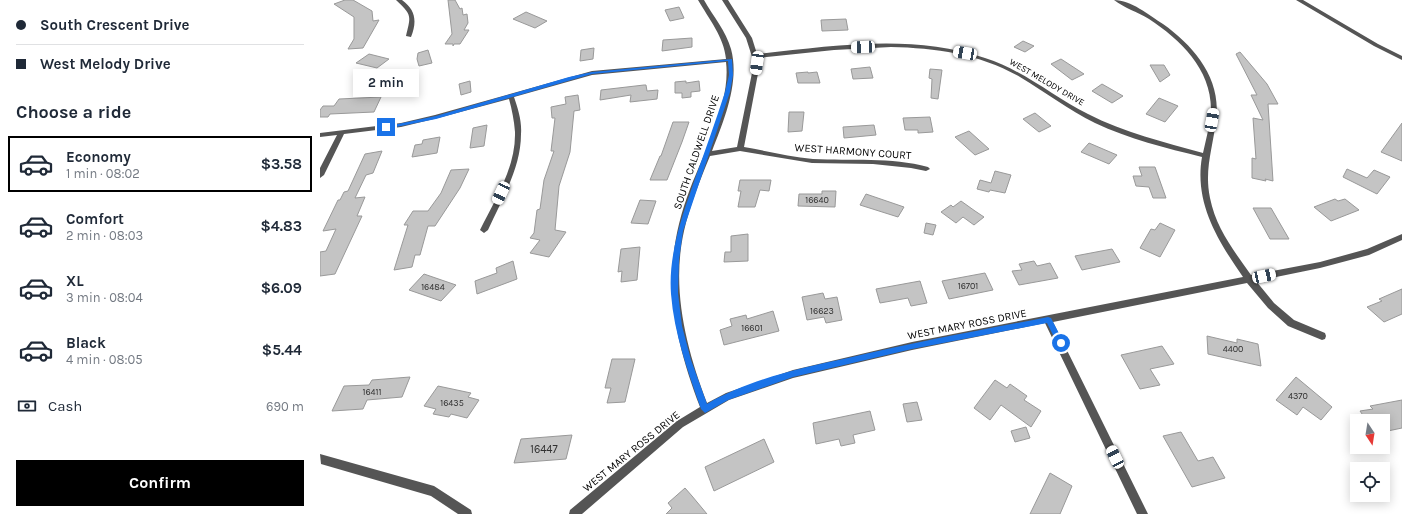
<!DOCTYPE html>
<html lang="en">
<head>
<meta charset="utf-8">
<style>
  body { margin:0; font-family:Karla,sans-serif; background:#f6f6f7; color:#1f2937; height:100vh; display:flex; flex-direction:column; font-size:15px; white-space:nowrap }
  * { box-sizing:border-box; margin:0 }
  p { font-size:13px; color:#747a83 }
  .icon { flex:none; width:22px; height:22px; fill:none; stroke:currentColor; stroke-width:2; stroke-linecap:round; stroke-linejoin:round }
  .map { position:relative; flex:1; overflow:hidden }
  .panel { display:flex; flex-direction:column; background:#fff; width:320px }
  .panel>* { flex:none }
  .banner { display:grid; align-content:center; height:88px; padding:0 16px; background:#fff }
  .needle { width:26px; rotate:168deg }
  .buttons { position:absolute; left:1030px; top:414px; display:grid; gap:8px }
  .buttons a { display:grid; place-items:center; width:40px; height:40px; border-radius:0px; background:#fff; box-shadow:0 2px 10px #0003; font-size:20px }
  .end { position:absolute; width:18px; height:18px; margin:-9px; border:5px solid #1a73e8; background:#fff; box-shadow:0 0 0 2px #fff }
  .from { border-radius:50% }
  .bubble { position:absolute; height:28px; border-radius:0px; background:#fff; box-shadow:0 2px 10px #0003; font-size:13px; font-weight:700; line-height:28px; text-align:center }
  .car { position:absolute; width:12px; height:24px; margin:-12px -6px; border-radius:5px; box-shadow:0 0 3px 1px #0007; background:linear-gradient(#fff 24%,#345 0 40%,#fff 0 76%,#345 0 86%,#fff 0) }
  .banner b { display:flex; align-items:center; gap:14px; height:38px; font-size:15px }
  .banner b+b { border-top:1px solid #e0e1e3 }
  .banner i { width:10px; height:10px; background:#1f2937 }
  ul { padding:0; list-style:none }
  li { display:flex; align-items:center; gap:12px; height:56px; margin:0 8px 6px; padding:0 8px; border:2px solid transparent; border-radius:0px }
  li div { flex:1 }
  li b { display:block; font-size:15px }
  li em { font-style:normal; font-weight:700 }
  li.current { border-color:#000 }
  li>.icon { width:36px; height:36px; stroke-width:1.5 }
  h2 { padding:0 16px; font-size:18px; line-height:48px }
  .pay { display:flex; align-items:center; gap:10px; height:44px; padding:0 16px; font-size:15px }
  .pay p { margin-inline-start:auto }
  .cta { display:flex; gap:8px; margin-top:auto; padding:8px 16px }
  .cta a { flex:1; height:46px; border-radius:0px; background:#000; color:#fff; font-size:16px; font-weight:700; line-height:46px; text-align:center }
  main { display:flex; flex:1; min-height:0 }
  .map>svg:first-child { display:block }
  .building { fill:#c4c4c4; stroke:#999 }
  .lines { fill:none; stroke-linecap:round; stroke-linejoin:round }
  .minor { fill:#555; fill-rule:evenodd }
  .route { fill:#1a73e8 }
  .labels { text-anchor:middle; stroke-width:3; stroke-linejoin:round; paint-order:stroke }
  .far-street-label { font-size:9px; fill:#000; stroke:#fff }
  .number-label { font-size:9px; fill:#313131 }
  .street-label { font-size:11px; fill:#000; stroke:#fff }
  .near-number-label { font-size:11px; fill:#313131 }
</style>
</head>
<body>
<main>
<section class="panel">
<div class="banner">
<b><i class="from"></i>South Crescent Drive</b>
<b><i></i>West Melody Drive</b>
</div>
<h2>Choose a ride</h2>
<ul>
<li class="current"><svg class="icon" aria-label="car" viewBox="0 0 24 24"><path d="M5 17H2v-5l4-1 3-4h7l3 4 3 1v5h-3M9 17h6M6 11h13"/><circle cx="7" cy="17" r="2"/><circle cx="17" cy="17" r="2"/></svg><div><b>Economy</b><p>1 min · 08:02</p></div><em>$3.58</em></li>
<li><svg class="icon" aria-label="car" viewBox="0 0 24 24"><path d="M5 17H2v-5l4-1 3-4h7l3 4 3 1v5h-3M9 17h6M6 11h13"/><circle cx="7" cy="17" r="2"/><circle cx="17" cy="17" r="2"/></svg><div><b>Comfort</b><p>2 min · 08:03</p></div><em>$4.83</em></li>
<li><svg class="icon" aria-label="car" viewBox="0 0 24 24"><path d="M5 17H2v-5l4-1 3-4h7l3 4 3 1v5h-3M9 17h6M6 11h13"/><circle cx="7" cy="17" r="2"/><circle cx="17" cy="17" r="2"/></svg><div><b>XL</b><p>3 min · 08:04</p></div><em>$6.09</em></li>
<li><svg class="icon" aria-label="car" viewBox="0 0 24 24"><path d="M5 17H2v-5l4-1 3-4h7l3 4 3 1v5h-3M9 17h6M6 11h13"/><circle cx="7" cy="17" r="2"/><circle cx="17" cy="17" r="2"/></svg><div><b>Black</b><p>4 min · 08:05</p></div><em>$5.44</em></li>
</ul>
<div class="pay"><svg class="icon" aria-label="cash" viewBox="0 0 24 24"><path d="M3 7h18v10H3z"/><circle cx="12" cy="12" r="2"/></svg>Cash<p>690 m</p></div>
<div class="cta"><a>Confirm</a></div>
</section>
<div class="map">
<svg width="1082" height="514" viewBox="0 0 1082 514">
  <rect width="100%" height="100%" fill="#fff"/>
  <path class="building" d="M25 0H33L52 11 53 21 59 20 43 48 28 49 34 39V17L14 4Z
    M128 0H135L140 9 142 8 143 15 147 14 148 23 144 30H149L140 44H134L133 46V44H125L132 34Z
    M359 7 364 18 350 21 345 10Z
    M206 12 227 21 215 28 193 19Z
    M526 19 528 30 502 31 501 20Z
    M372 38V47L342 51 343 40Z
    M703 41 714 46 705 52 694 47Z
    M274 48 273 59 260 61 261 50Z
    M108 50 112 63 99 66 97 59 98 53Z
    M920 52 947 84 958 104H948L953 181 945 179 946 181 932 178V158L936 159 933 118 943 120 931 95H937L916 54Z
    M49 54 69 59 57 68 36 63Z
    M741 59 764 74 752 80 731 64Z
    M830 65H844L850 75 840 82Z
    M550 67 553 78 533 79 531 69Z
    M610 69 622 70 618 99 611 98 612 79 609 78Z
    M488 72V73L497 72 500 83H478L476 73Z
    M150 81 151 92 141 95 139 84Z
    M366 81V83L379 81 380 91 371 92V97L362 98V93H355V82Z
    M782 84 803 96 792 103 772 91Z
    M324 85H326L327 91 338 90 337 99 310 102 311 95 280 100 281 90Z
    M258 95 260 110 254 111 250 152 239 186 235 230 246 232 229 257 210 253 220 240 210 238 214 233 217 210 220 209 224 180 234 151H231L235 118H232L231 107 246 104 245 97Z
    M61 97 54 112 10 114 8 117H0V110L3 106H14L19 99Z
    M839 98 858 106 845 122 826 114Z
    M469 112H484L482 131 468 132Z
    M715 113 731 126 719 132 703 119Z
    M610 117 613 132 598 133V130H585L583 118Z
    M353 122H369L362 142 347 180H330L340 156H341Z
    M1082 123V161L1061 152Z
    M167 125 164 146 150 148 153 128Z
    M554 125 556 135 524 138 523 127Z
    M649 131 669 149 655 155 635 137Z
    M120 137 117 153 92 157 95 145 102 144 103 140Z
    M769 143 797 155 789 164 761 152Z
    M62 151 53 173 46 175 35 198 45 197 37 216H42L15 274 0 276V252L6 251 16 229 3 231 18 200H20L24 192 28 191 45 154Z
    M819 167H835L846 198H833L829 187 816 186 813 176H822Z
    M149 169 140 188 115 226H108L100 255H95L92 267 74 270 88 225H84L93 211H108L121 193 131 170Z
    M1027 169 1047 178 1054 170 1070 177 1057 194 1023 177Z
    M675 171 691 175 685 193 670 190 669 192 657 189 660 180 671 183Z
    M420 180H451L449 191 440 190 435 207H418L421 191H418Z
    M502 191H516L515 207 478 206 479 194H502Z
    M546 194 584 207 578 217 540 205Z
    M1015 199 1018 201 1025 199 1039 210 1011 221 994 207Z
    M320 200 336 201 328 224 311 223Z
    M641 201 655 211 664 217 654 225 643 217 636 223 621 212 631 205 633 207Z
    M933 208H951L969 239H950Z
    M606 223 616 225 613 235 604 233Z
    M840 223 855 230 840 257 820 248 831 229 835 230Z
    M428 234V261L404 262 405 252H411V236Z
    M320 247 317 280 301 282 302 271 298 272 301 249Z
    M792 249 800 262 762 270 755 256Z
    M193 261 197 279 157 294 155 281 177 273 176 268Z
    M714 261 717 266 730 263 738 278 699 285 692 271 702 270 699 264Z
    M665 273 673 290 629 299 622 281Z
    M104 274 136 285 121 301 89 290Z
    M600 281 607 303 591 306 588 298 560 303 556 289Z
    M1082 289V314L1064 322 1047 307 1062 301 1059 299Z
    M503 293 505 299 517 297 522 320 506 323 504 317 487 320 482 297Z
    M453 311 459 331 404 345 400 330 412 326 410 319 426 315 427 319Z
    M887 336 917 343V339L938 344 941 366 888 354Z
    M842 346 854 364 830 369 840 385 820 389 801 355Z
    M292 359H315L305 402 287 403 291 388H285Z
    M90 377 82 397 47 400 43 409 12 411 24 386 49 385 52 380Z
    M976 377 1012 407 1001 420 983 407 977 415 956 400Z
    M675 380 687 388 690 384 707 396 704 400 721 411 711 427 681 405 670 420 654 408Z
    M118 386 151 393 148 397 159 400 147 418 131 414 129 417 113 414 116 409 104 406Z
    M1082 400V428L1063 432V421H1047L1040 411 1053 409 1050 406Z
    M597 402 602 420 587 422 583 404Z
    M550 411 555 430 533 435 535 443 521 446 519 439 496 444 493 423Z
    M706 427 710 438 695 442 691 431Z
    M861 432 878 461 893 457 905 478 872 487 843 436Z
    M252 435 246 459 194 463 201 439Z
    M444 439 454 462 394 491 385 467Z
    M730 473 752 486 740 514H710Z
    M365 488 372 496 387 514H346L352 508 348 503Z"/>
  <g class="lines">
    <path class="minor" d="M76 0H82C96 10 97 22 91 37L86 36C91 15 92 15 76 0Z
      M378 0H384C393 16 406 31 411 49 420 82 404 120 392 151L417 147 434 63 426 38 402 0H408L432 38 437 54C512 46 592 33 665 58 705 71 732 96 768 114 805 133 844 142 883 153 886 139 890 125 891 111 892 70 861 40 829 19 818 12 804 8 794 0 811 0 829 15 843 24 874 46 902 79 896 120 893 148 884 169 890 198 896 228 914 251 931 275L1000 262 1047 249 1082 234V240L1049 255 1000 268 936 281 954 303 974 320 1005 333 1006 336 1005 339 1002 340 968 326 948 308 927 283 733 322 828 514H817L725 323 592 350 473 378 409 400 363 427 262 514H249L250 510 357 421 380 407C351 331 340 267 370 189 384 152 411 102 406 62L272 75 194 97C198 109 202 121 201 134 201 168 182 199 168 230L164 233 160 230C175 200 196 167 195 132 194 120 192 110 189 99L118 118 81 127 24 134 4 175 0 178V168L17 135 0 137V133L81 123 115 115 272 71 406 59C404 37 389 19 378 0ZM571 47C616 48 660 54 700 77 725 92 749 110 775 123 809 139 846 148 882 157 874 203 898 241 923 277L592 342 473 370 406 393 387 403C366 348 351 289 364 231 370 205 380 180 390 156L420 151 492 163 553 164 591 168 606 171 610 169 608 167C571 157 531 161 493 159 470 157 447 151 424 147L440 63 438 58 514 50Z
      M976 0H983L1058 44 1082 56V60L1054 46Z
      M0 454 114 486 151 510 152 514H138L111 496 1 464Z"/>
  </g>
  <path class="route" d="M412 59 413 75 410 92 363 231 359 260 358 293 362 326 371 360 387 404C430 379 481 368 528 358 595 342 662 330 728 317L731 318 744 343 743 345H738L727 323 592 349 473 377 408 400 385 413 381 409C368 371 354 334 351 294 348 253 363 214 376 176 386 148 396 120 405 92L409 75 408 61 272 74 116 119 66 129 64 127 116 116 249 77 272 72Z"/>
  <g class="labels">
    <g class="far-street-label">
      <text transform="translate(727 82) rotate(30)" y="3">WEST MELODY DRIVE</text>
    </g>
    <g class="number-label">
      <text x="497" y="203">16640</text>
      <text x="648" y="289">16701</text>
      <text x="113" y="290">16484</text>
      <text x="502" y="314">16623</text>
      <text x="432" y="331">16601</text>
      <text x="913" y="352">4400</text>
      <text x="52" y="395">16411</text>
      <text x="978" y="399">4370</text>
      <text x="132" y="406">16435</text>
    </g>
    <g class="street-label">
      <text transform="translate(533 151) rotate(4)" y="4">WEST HARMONY COURT</text>
      <text transform="translate(376 152) rotate(-71)" y="4">SOUTH CALDWELL DRIVE</text>
      <text transform="translate(647 324) rotate(-11)" y="4">WEST MARY ROSS DRIVE</text>
      <text transform="translate(311 451) rotate(-39)" y="4">WEST MARY ROSS DRIVE</text>
    </g>
    <g class="near-number-label">
      <text x="224" y="453">16447</text>
    </g>
  </g>
</svg>
<div class="buttons">
<a><svg class="needle" viewBox="-14 -14 28 28"><path d="M0-13l5 13h-10z" fill="#e53935"/><path d="M0 13l5-13h-10z" fill="#747a83"/></svg></a>
<a><svg class="icon" aria-label="locate" viewBox="0 0 24 24"><circle cx="12" cy="12" r="6"/><path d="M12 2v4M12 18v4M2 12h4M18 12h4"/></svg></a>
</div>
<i class="end from" style="left:741px;top:343px"></i>
<i class="end" style="left:66px;top:127px"></i>
<div class="bubble" style="left:33px;top:69px;width:66px">2 min</div>
<i class="car" style="left:543px;top:47px;rotate:268deg"></i>
<i class="car" style="left:645px;top:53px;rotate:280deg"></i>
<i class="car" style="left:437px;top:63px;rotate:188deg"></i>
<i class="car" style="left:892px;top:120px;rotate:10deg"></i>
<i class="car" style="left:181px;top:193px;rotate:205deg"></i>
<i class="car" style="left:944px;top:276px;rotate:78deg"></i>
<i class="car" style="left:795px;top:457px;rotate:334deg"></i>
</div>
</main>
</body>
</html>
